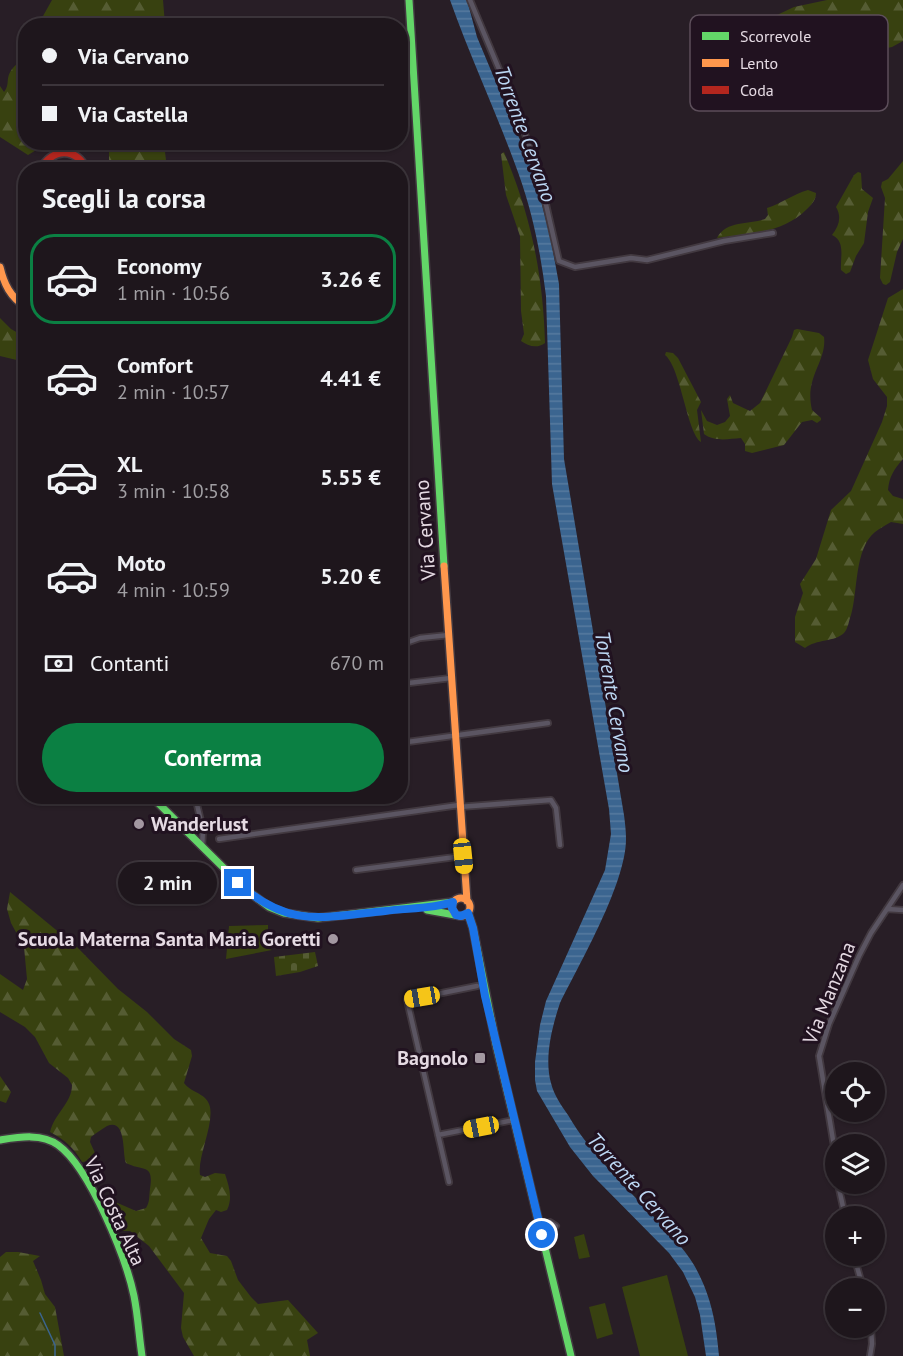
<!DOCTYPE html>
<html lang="it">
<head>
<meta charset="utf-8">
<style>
  body { margin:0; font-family:"PT Sans",sans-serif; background:#2b2329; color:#f1f3f6; height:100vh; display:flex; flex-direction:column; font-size:22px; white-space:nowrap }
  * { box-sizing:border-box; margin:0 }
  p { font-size:20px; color:#a19fa3 }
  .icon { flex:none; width:33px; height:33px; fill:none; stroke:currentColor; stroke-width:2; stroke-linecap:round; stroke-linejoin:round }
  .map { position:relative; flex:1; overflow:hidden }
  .drawer { position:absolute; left:18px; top:162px; width:390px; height:642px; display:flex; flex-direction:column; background:#1e161c; border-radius:24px; box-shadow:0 2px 4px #0004,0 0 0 2px #3c353b }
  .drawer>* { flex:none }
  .guide { position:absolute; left:18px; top:18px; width:390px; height:132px; border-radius:24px; box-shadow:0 2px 4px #0004,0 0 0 2px #3c353b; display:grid; align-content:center; height:132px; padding:0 24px; background:#1e161c }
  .buttons { position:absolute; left:825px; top:1062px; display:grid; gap:12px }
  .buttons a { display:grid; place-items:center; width:60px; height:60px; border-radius:50%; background:#1e161c; box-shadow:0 2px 4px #0004,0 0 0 2px #3c353b; font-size:30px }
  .end { position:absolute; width:27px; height:27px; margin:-14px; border:8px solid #1a73e8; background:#fff; box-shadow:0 0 0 3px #fff }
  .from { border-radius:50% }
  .bubble { position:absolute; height:42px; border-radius:21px; background:#1e161c; box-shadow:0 2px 4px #0004,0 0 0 2px #3c353b; font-size:20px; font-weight:700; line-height:42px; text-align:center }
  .car { position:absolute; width:18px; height:36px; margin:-18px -9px; border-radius:8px; box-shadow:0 0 4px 2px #0007; background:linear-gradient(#f5c518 24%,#345 0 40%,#f5c518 0 76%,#345 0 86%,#f5c518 0) }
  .guide b { display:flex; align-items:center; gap:21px; height:57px; font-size:22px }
  .guide b+b { border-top:2px solid #3c353b }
  .guide i { width:15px; height:15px; background:#f1f3f6 }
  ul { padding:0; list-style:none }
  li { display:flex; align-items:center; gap:18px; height:90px; margin:0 12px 9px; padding:0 12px; border:3px solid transparent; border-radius:24px }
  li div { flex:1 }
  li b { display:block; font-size:22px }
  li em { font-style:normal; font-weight:700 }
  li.current { border-color:#0b8043 }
  li>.icon { width:54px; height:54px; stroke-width:1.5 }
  h2 { padding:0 24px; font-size:27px; line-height:72px }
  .pay { display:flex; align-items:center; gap:15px; height:66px; padding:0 24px; font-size:22px }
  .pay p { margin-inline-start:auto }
  .primary-button { display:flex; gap:12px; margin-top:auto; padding:12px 24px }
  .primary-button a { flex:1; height:69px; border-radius:36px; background:#0b8043; color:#fff; font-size:24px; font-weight:700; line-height:69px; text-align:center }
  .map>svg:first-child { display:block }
  .forest { fill:url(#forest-firs) }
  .cemetery { fill:url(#cemetery-stones) }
  .garden { fill:#384110 }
  .water { fill:url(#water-rules) }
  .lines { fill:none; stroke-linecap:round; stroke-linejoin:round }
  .stream { stroke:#3b6590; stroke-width:1.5 }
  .street-casing { stroke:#423940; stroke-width:8 }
  .fast-casing { stroke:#423940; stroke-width:10 }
  .slow-casing { stroke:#423940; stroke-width:10 }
  .jam-casing { stroke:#423940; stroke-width:10 }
  .street { stroke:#5b5562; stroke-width:4.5 }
  .fast { stroke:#63d668; stroke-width:7 }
  .slow { stroke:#ff974d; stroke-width:7 }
  .jam { stroke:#b3261e; stroke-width:7 }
  .route { stroke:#1a73e8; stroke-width:8 }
  .poi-dot { fill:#a398a1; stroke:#211220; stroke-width:2 }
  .labels { text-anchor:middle; stroke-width:6; stroke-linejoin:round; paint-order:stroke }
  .street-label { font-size:20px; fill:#e5dae3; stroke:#211220 }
  .poi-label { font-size:20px; font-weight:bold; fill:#e5dae3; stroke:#211220; text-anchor:end }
  .water-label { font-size:21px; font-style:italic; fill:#bcd7f3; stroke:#211220 }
  .key { fill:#211220; stroke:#5c4e5a; stroke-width:1.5 }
  .key-label { font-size:16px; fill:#e5dae3 }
</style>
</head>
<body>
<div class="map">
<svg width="903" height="1356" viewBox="0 0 903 1356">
  <defs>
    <pattern id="forest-firs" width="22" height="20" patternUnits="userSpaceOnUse" patternTransform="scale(1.5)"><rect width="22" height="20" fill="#384110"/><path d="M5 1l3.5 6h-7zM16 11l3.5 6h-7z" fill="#555c33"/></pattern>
    <pattern id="cemetery-stones" width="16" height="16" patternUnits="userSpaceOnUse" patternTransform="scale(1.5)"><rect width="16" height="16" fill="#384110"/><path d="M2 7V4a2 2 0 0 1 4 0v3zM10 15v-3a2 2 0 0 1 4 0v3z" fill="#555c33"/></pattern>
    <pattern id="water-rules" width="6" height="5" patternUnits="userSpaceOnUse" patternTransform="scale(1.5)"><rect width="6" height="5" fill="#3b6590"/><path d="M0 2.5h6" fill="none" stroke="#577a9f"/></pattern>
  </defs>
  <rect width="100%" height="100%" fill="#281e26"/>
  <path class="forest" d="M52 0H163L165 25H38Z
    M827 0H903V41L892 47 834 59H826L822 57 829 43 823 39 759 54 751 37V31L754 23 759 18 777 15 794 7Z
    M18 63 25 66 26 142 42 143 38 149 28 155 0 137V86L4 92C12 82 2 77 18 63Z
    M85 143H164L167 169H109V147L107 146 98 151Z
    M504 152C531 216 543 274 545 343 537 349 528 346 521 341L524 334 521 311 520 236 506 195 501 154Z
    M903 161V239L897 252 890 282 886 285 883 284 880 278 885 198 881 187 882 182 888 179Z
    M858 172 861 173 862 189 873 198 868 212 864 243 856 256 850 272 846 274 841 270C840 258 846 241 832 235 839 226 842 217 836 207L854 175Z
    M808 190 816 193C816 200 812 204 807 209 782 234 750 233 717 238 727 220 749 225 765 219L768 215 767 208C781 204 793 194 808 190Z
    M903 289V459C894 469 889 477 888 490L893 496 903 499V524L891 522C886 525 880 528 875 532 854 549 858 592 851 615 849 620 848 629 844 633 835 642 816 639 805 648L795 642V617L803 593 800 584 816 559 831 510 851 491 882 422 887 406V397L873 379 868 360 888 298Z
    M0 318 11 329 25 337V362L0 356Z
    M797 329 819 333 824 337C827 362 804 377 812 410L821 418V420L817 423 812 420 802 422 784 445 752 453 745 451V444L741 438C728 439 715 442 704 434L701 410 707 421 717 425 725 422 730 416 727 399 730 395 733 403 750 411 760 403 792 337 794 330Z
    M666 352 673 353 678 358 701 402 697 410 701 442C687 433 681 368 665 355Z
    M10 892 78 948 118 989 147 1012 174 1039 191 1050 192 1056 184 1083C190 1092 205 1093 209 1104 216 1121 197 1156 200 1175L205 1177 215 1173 225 1174C229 1186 233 1198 227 1210L221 1212 216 1210 209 1219 201 1238 210 1253 227 1256 231 1261 238 1280 251 1297 258 1304 288 1300 318 1333 307 1340 310 1356H194L183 1337 181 1328 184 1293 149 1246 130 1231H114L100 1201H113L136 1211 146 1208C150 1202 149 1196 150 1189 154 1163 144 1172 126 1163 122 1154 127 1118 107 1126 102 1129 96 1133 91 1137L90 1142 95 1153C92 1158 89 1162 82 1162 74 1148 65 1140 50 1132 54 1114 72 1103 72 1085L68 1078 49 1063 35 1037 25 1027 0 1012V974L23 990 27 979 24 947 11 923 7 909Z
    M0 1076 11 1092 6 1103 0 1101Z
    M6 1252H18L40 1256 33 1261 41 1280 45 1294 55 1307 64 1356H0V1257Z"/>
  <path class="cemetery" d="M315 952 318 966 300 972 276 976 274 957Z"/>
  <path class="garden" d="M268 925V931L262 936 264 947 272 950 226 959 229 926Z
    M584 1234 590 1257 579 1259 574 1237Z
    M667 1275 688 1356H640L622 1287Z
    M605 1303 613 1334 597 1339 589 1307Z"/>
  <path class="water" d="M450 0H467L477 37 533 171 550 235 559 284 564 459 624 815C625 823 626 831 626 839 626 883 581 961 560 1003 552 1027 544 1058 551 1083 554 1095 561 1105 568 1115 590 1153 623 1184 653 1216 667 1231 683 1247 694 1265 711 1295 716 1322 719 1356H706L700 1315 695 1297 683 1272 669 1253 593 1176 570 1147 537 1091 535 1080V1062L540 1025 546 1001 605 870 611 834 609 809 552 484 546 296C541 255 533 214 519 175 498 116 471 59 450 0Z"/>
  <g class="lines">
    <path class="stream" d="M40 1313 55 1345V1356"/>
    <defs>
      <path id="street" d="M470 0 519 117 539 174 559 261 575 267 631 258 647 260 724 241 773 233
        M400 645 420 638 449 635
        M400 684 451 678
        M400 743 548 723
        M195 796 203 830 202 847
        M459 807 551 800 556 808 560 845
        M219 839 459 805
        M356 870 463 856
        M887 909 903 910
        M438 1135 514 1120
        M836 1158 819 1056 829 1024 859 956 871 933 903 885
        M449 1182 407 1000 477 986
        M838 1184 845 1216
        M540 1225 550 1222 556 1226
        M854 1256 863 1288
        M870 1356 872 1344 871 1328"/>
      <path id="fast" d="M409 0 444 566
        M151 796 245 889 269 907 284 913 318 918 453 902
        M427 910 455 915
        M468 913 473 928 496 1044 571 1356
        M0 1140C19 1137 42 1133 58 1145 90 1168 126 1258 134 1296 138 1316 139 1336 142 1356"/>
      <path id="slow" d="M0 267C4 284 10 297 26 307
        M444 566 467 901
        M452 907a9 9 0 1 1 18 0a9 9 0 1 1-18 0Z"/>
      <path id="jam" d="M40 170C53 148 75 146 87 170"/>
    </defs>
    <use href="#street" class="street-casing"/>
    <use href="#fast" class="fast-casing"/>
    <use href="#slow" class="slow-casing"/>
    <use href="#jam" class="jam-casing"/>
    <use href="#street" class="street"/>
    <use href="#fast" class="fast"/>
    <use href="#slow" class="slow"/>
    <use href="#jam" class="jam"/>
  </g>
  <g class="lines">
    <path class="route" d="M238 883C289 929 323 917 385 911 407 908 432 909 453 902L452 908 456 915 461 916 468 913 473 928 485 996 542 1235"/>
  </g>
  <g class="poi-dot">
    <circle cx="139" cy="824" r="6"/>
    <circle cx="333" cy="939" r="6"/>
    <rect x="474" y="1052" width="12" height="12" rx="3"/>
  </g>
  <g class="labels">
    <g class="street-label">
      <text transform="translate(425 530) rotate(-94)" y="7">Via Cervano</text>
      <text transform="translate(829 993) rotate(-68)" y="7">Via Manzana</text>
      <text transform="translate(115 1211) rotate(65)" y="7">Via Costa Alta</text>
    </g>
    <g class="poi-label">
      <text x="151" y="831" text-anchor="start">Wanderlust</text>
      <text x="321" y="946">Scuola Materna Santa Maria Goretti</text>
      <text x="468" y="1065">Bagnolo</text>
    </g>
    <g class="water-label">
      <text transform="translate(525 134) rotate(70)" y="7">Torrente Cervano</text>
      <text transform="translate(614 702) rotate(80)" y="7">Torrente Cervano</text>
      <text transform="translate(639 1189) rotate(48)" y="7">Torrente Cervano</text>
    </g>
  </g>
  <rect x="690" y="15" width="198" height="96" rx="9" class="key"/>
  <rect x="702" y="32" width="27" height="8" fill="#63d668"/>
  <rect x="702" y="59" width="27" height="8" fill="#ff974d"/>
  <rect x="702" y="86" width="27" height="8" fill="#b3261e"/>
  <g class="key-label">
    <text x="740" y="42">Scorrevole</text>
    <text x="740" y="69">Lento</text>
    <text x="740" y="96">Coda</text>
  </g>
</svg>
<div class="buttons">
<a><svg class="icon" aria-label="locate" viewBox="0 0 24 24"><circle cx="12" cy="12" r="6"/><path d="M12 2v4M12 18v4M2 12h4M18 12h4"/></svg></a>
<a><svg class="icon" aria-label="layers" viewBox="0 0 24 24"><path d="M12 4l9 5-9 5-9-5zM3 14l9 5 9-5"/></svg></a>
<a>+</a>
<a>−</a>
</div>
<i class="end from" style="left:542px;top:1235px"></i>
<i class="end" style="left:238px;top:883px"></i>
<div class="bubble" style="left:118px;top:862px;width:99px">2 min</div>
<i class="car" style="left:463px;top:856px;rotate:174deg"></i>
<i class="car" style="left:422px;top:997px;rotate:260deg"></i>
<i class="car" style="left:481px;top:1127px;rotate:259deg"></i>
<div class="guide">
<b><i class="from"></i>Via Cervano</b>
<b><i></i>Via Castella</b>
</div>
<section class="drawer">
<h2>Scegli la corsa</h2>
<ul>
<li class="current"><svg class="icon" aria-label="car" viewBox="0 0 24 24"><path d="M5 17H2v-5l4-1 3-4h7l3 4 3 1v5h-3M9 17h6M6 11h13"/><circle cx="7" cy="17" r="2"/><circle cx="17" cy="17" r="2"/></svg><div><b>Economy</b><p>1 min · 10:56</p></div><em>3.26 €</em></li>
<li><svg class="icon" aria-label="car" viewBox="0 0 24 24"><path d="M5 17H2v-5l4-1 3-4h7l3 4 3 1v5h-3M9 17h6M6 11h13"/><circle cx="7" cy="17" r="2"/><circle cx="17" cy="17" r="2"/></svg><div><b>Comfort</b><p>2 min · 10:57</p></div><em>4.41 €</em></li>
<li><svg class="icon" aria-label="car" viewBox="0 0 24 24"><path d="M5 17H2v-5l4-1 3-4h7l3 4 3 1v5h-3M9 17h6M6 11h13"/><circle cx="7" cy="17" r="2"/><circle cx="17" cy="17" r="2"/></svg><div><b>XL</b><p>3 min · 10:58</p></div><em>5.55 €</em></li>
<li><svg class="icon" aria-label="car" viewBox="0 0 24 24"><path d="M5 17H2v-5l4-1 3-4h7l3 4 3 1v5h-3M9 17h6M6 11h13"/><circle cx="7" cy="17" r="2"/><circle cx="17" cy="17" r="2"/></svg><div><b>Moto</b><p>4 min · 10:59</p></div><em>5.20 €</em></li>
</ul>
<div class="pay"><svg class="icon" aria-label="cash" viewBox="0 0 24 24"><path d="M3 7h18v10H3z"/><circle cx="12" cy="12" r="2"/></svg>Contanti<p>670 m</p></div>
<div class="primary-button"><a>Conferma</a></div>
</section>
</div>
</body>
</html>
